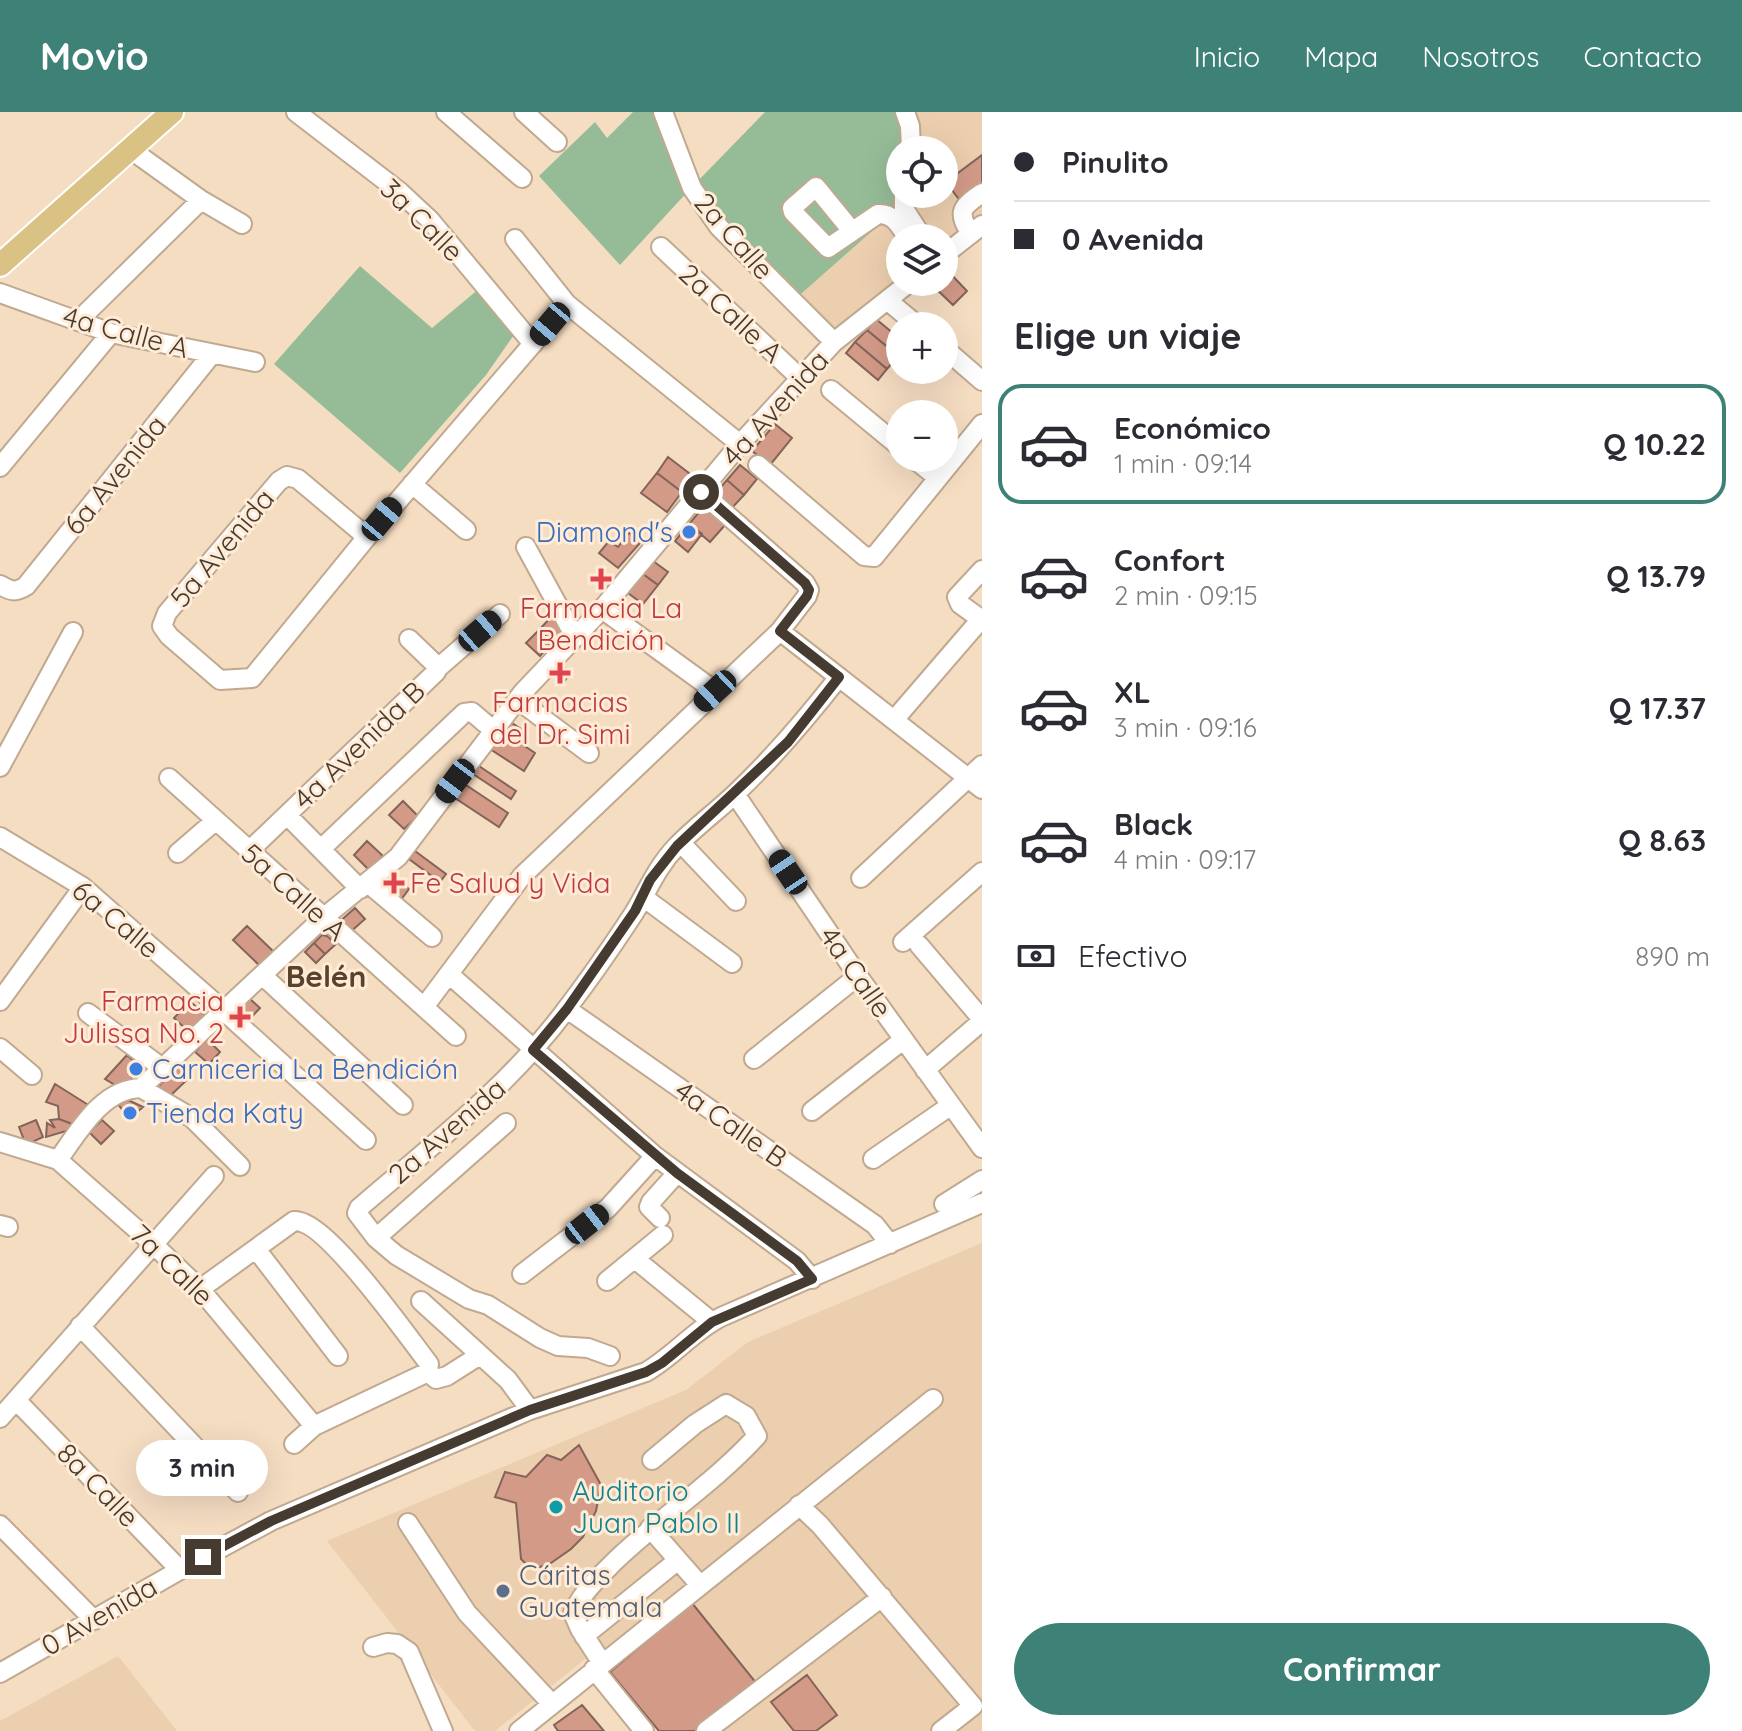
<!DOCTYPE html>
<html lang="es">
<head>
<meta charset="utf-8">
<style>
  body { margin:0; font-family:Quicksand,sans-serif; background:#f2f2f3; color:#2b2b33; height:100vh; display:flex; flex-direction:column; font-size:30px; white-space:nowrap }
  * { box-sizing:border-box; margin:0 }
  p { font-size:26px; color:#7c7c81 }
  .icon { flex:none; width:44px; height:44px; fill:none; stroke:currentColor; stroke-width:2; stroke-linecap:round; stroke-linejoin:round }
  .map { position:relative; flex:1; overflow:hidden }
  .drawer { display:flex; flex-direction:column; background:#fff; width:760px }
  .drawer>* { flex:none }
  .hud { display:grid; align-content:center; height:176px; padding:0 32px; background:#fff }
  .fabs { position:absolute; left:886px; top:24px; display:grid; gap:16px }
  .fabs a { display:grid; place-items:center; width:72px; height:72px; border-radius:50%; background:#fff; box-shadow:0 8px 32px #0002; font-size:40px }
  .end { position:absolute; width:36px; height:36px; margin:-18px; border:10px solid #453b30; background:#fff; box-shadow:0 0 0 4px #fff }
  .from { border-radius:50% }
  .bubble { position:absolute; height:56px; border-radius:28px; background:#fff; box-shadow:0 8px 32px #0002; font-size:26px; font-weight:700; line-height:56px; text-align:center }
  .car { position:absolute; width:24px; height:48px; margin:-24px -12px; border-radius:10px; box-shadow:0 0 6px 2px #0007; background:linear-gradient(#222 24%,#8ab4d8 0 40%,#222 0 76%,#8ab4d8 0 86%,#222 0) }
  .hud b { display:flex; align-items:center; gap:28px; height:76px; font-size:30px }
  .hud b+b { border-top:2px solid #e1e1e2 }
  .hud i { width:20px; height:20px; background:#2b2b33 }
  ul { padding:0; list-style:none }
  li { display:flex; align-items:center; gap:24px; height:120px; margin:0 16px 12px; padding:0 16px; border:4px solid transparent; border-radius:24px }
  li div { flex:1 }
  li b { display:block; font-size:30px }
  li em { font-style:normal; font-weight:700 }
  li.selected { border-color:#3e8277 }
  li>.icon { width:72px; height:72px; stroke-width:1.5 }
  h2 { padding:0 32px; font-size:36px; line-height:96px }
  .pay { display:flex; align-items:center; gap:20px; height:88px; padding:0 32px; font-size:30px }
  .pay p { margin-inline-start:auto }
  .button { display:flex; gap:16px; margin-top:auto; padding:16px 32px }
  .button a { flex:1; height:92px; border-radius:48px; background:#3e8277; color:#fff; font-size:32px; font-weight:700; line-height:92px; text-align:center }
  header { display:flex; align-items:center; gap:48px; box-sizing:border-box; height:112px; padding:0 40px; background:#3e8277; color:#fff }
  header strong { font-size:38px }
  nav { display:flex; gap:44px; margin-inline-start:auto; font-size:28px }
  main { display:flex; flex:1; min-height:0 }
  .map>svg:first-child { display:block }
  .built { fill:#eccfaf }
  .green { fill:#96bc97 }
  .building { fill:#d49a88; stroke:#84645a; stroke-width:2 }
  .lines { fill:none; stroke-linecap:round; stroke-linejoin:round }
  .minor-casing { stroke:#c0a990; stroke-width:22 }
  .major-casing { stroke:#fff; stroke-width:26 }
  .minor { stroke:#fff; stroke-width:18 }
  .major { stroke:#dac285; stroke-width:22 }
  .route { stroke:#453b30; stroke-width:10 }
  .shop-dot { fill:#3f7fe0; stroke:#ffebd6; stroke-width:3 }
  .health-dot { fill:#e0444e; stroke:#ffebd6; stroke-width:3 }
  .culture-dot { fill:#0f9aa8; stroke:#ffebd6; stroke-width:3 }
  .service-dot { fill:#5c6f8a; stroke:#ffebd6; stroke-width:3 }
  .labels { text-anchor:middle; stroke-width:6; stroke-linejoin:round; paint-order:stroke }
  .street-label { font-size:28px; fill:#453b30; stroke:#ffebd6 }
  .shop-label { font-size:28px; fill:#366cbe; stroke:#ffebd6; text-anchor:start }
  .health-label { font-size:28px; fill:#be3a42; stroke:#ffebd6 }
  .culture-label { font-size:28px; fill:#0d838f; stroke:#ffebd6; text-anchor:start }
  .service-label { font-size:28px; fill:#4e5e75; stroke:#ffebd6; text-anchor:start }
  .neighbourhood-label { font-size:30px; font-weight:bold; fill:#58442d; stroke:#ffebd6 }
</style>
</head>
<body>
<header>
<strong>Movio</strong>
<nav><a>Inicio</a><a>Mapa</a><a>Nosotros</a><a>Contacto</a></nav>
</header>
<main>
<div class="map">
<svg width="982" height="1619" viewBox="0 0 982 1619">
  <rect width="100%" height="100%" fill="#f5ddc2"/>
  <path class="built" d="M915 0H982V104L944 135V126H900V170L827 230 793 189 913 82H944V38H914Z
    M982 1131V1619H667L599 1536 495 1619H475L327 1429 686 1278 748 1230Z
    M118 1544 177 1619H0V1609Z"/>
  <path class="green" d="M633 0H661L692 75 765 0H915L914 38H900V82L897 97 793 189 691 76 620 153 539 64 595 10 607 26Z
    M360 154 432 216 480 176 516 220 486 263 400 361 274 252Z"/>
  <path class="building" d="M982 43V73L961 90 946 70Z
    M945 156 967 179 953 193 930 171 944 170Z
    M876 207 900 227V232L894 240 867 218Z
    M867 218 898 244 887 257 855 230Z
    M855 230 887 257 878 268 846 241Z
    M775 312 792 326 770 353 752 339Z
    M668 345 694 365 682 380 657 361Z
    M740 353 757 367 744 383 727 368Z
    M657 361 682 380 667 400 641 381Z
    M727 368 744 383 729 399 712 385Z
    M700 399 709 400 725 413 710 430 689 412Z
    M689 412 702 422 688 440 675 429Z
    M629 421 641 430 618 456 599 441 609 429 618 435Z
    M653 449 668 460 658 473 643 462Z
    M643 462 658 473 643 492 628 481Z
    M552 504 566 517 552 530 539 518Z
    M539 518 552 530 540 544 526 531Z
    M558 551 571 560 563 571 550 562Z
    M509 609 524 619 517 629 502 619Z
    M502 619 535 641 524 659 490 637Z
    M479 654 516 679 511 687 473 662Z
    M466 673 508 701 499 715 455 686Z
    M403 689 418 704 404 717 389 703Z
    M367 729 383 744 369 758 354 743Z
    M415 739 446 762 440 770 409 747Z
    M393 766 409 777 397 793 382 781Z
    M355 796 365 807 348 822 338 811Z
    M247 814 275 841 261 855 233 828Z
    M322 823 327 824 336 832 325 842 314 831Z
    M314 831 325 842 316 851 305 840Z
    M250 887 260 896 243 914 233 904Z
    M190 889 207 905 191 922 174 906Z
    M207 927 220 940 209 952 195 940Z
    M127 943 143 957 120 976 105 967Z
    M180 952 191 964 168 986 156 977Z
    M55 972 90 994 80 1015 59 1007 58 994 46 990Z
    M126 987 143 995 129 1007 118 992Z
    M59 1007 80 1015 46 1025 47 1011 55 1016 50 1008Z
    M36 1008 43 1025 26 1033 19 1015Z
    M102 1008 114 1019 101 1032 89 1020Z
    M579 1333 601 1373 596 1399 583 1425 571 1437 548 1453 531 1457 521 1447 516 1391 495 1385 505 1360 526 1365 547 1343 561 1348Z
    M692 1491 757 1572 695 1619H659L610 1560Z
    M807 1563 837 1603 816 1619H794L771 1590Z
    M582 1593 604 1619H558L554 1613Z"/>
  <g class="lines">
    <defs>
      <path id="minor" d="M296 0 400 80 430 108 533 232
        M446 0 522 66
        M524 0 557 30
        M663 0 692 76 719 115 834 230
        M905 0 910 14 911 38
        M130 37 201 88 242 112
        M904 82V97L923 126
        M852 119 816 75 792 96 793 100 828 136 878 102C894 101 900 115 908 126
        M971 122C956 99 962 95 982 81
        M515 127 567 192 740 332
        M661 135 800 266
        M944 143 982 113
        M0 181 111 221 255 250
        M887 188 918 214
        M78 209 201 88
        M944 236 982 269
        M831 278 900 335
        M913 346 938 366
        M758 353 864 444 874 445 982 312
        M0 355 111 221
        M412 372 466 418
        M367 425 298 367 287 364 279 369 167 501 162 514 169 524 220 568 252 566 367 425 567 192
        M526 435 575 525
        M982 458 957 485 960 492 982 508
        M0 473C11 479 15 481 26 474L211 243
        M602 497 715 579
        M780 519 982 677
        M438 556 500 502
        M518 588 589 641
        M894 608 981 507
        M0 655 73 520
        M169 666 456 924
        M735 682 858 864 982 1036
        M287 703 360 777
        M0 725 83 775 224 899 366 1028
        M681 731 736 789
        M322 736 464 601 472 600 493 618
        M249 739 436 560 438 556 437 554 409 527
        M178 741 215 709
        M861 766 982 653
        M368 771 432 825
        M643 785 732 851
        M903 830 982 760
        M919 833 981 906V910L925 958
        M262 863 403 993
        M450 863 655 1044 797 1149 812 1167
        M0 889 83 775
        M424 895 522 764 780 519 807 484 809 478 805 471 701 380
        M567 897 875 1113 890 1132
        M88 901 161 955
        M0 936 32 963
        M754 947 858 864
        M141 976 192 1006 240 1054
        M812 999 903 928
        M0 1030 58 1048 152 1131 200 1177 314 1314
        M873 1047 950 994
        M58 1048C79 1019 102 977 141 976L323 806 398 745 523 580 602 497 740 332 834 230 910 170
        M944 1092 982 1068
        M660 1106 649 1095 651 1090 677 1061
        M0 1113 8 1115
        M376 1126 506 1011
        M256 1137 338 1244
        M635 1147 712 1210
        M522 1162 608 1096 655 1044
        M607 1169 663 1123
        M200 1177 294 1109C325 1106 408 1225 429 1252L428 1260
        M421 1189 508 1268 530 1298
        M80 1214 238 1380
        M610 1244 588 1236 558 1234 540 1226 488 1193 469 1187 396 1143 376 1126 357 1101 359 1096C432 1033 510 974 568 895 591 865 613 833 634 801 648 778 657 755 676 735 694 716 716 700 735 682 773 646 806 607 839 565
        M428 1260 436 1267 447 1264 480 1243
        M16 1288 180 1458
        M0 1306 214 1064
        M294 1332 314 1314 428 1260
        M799 1393 820 1413 973 1594 941 1619
        M408 1411 467 1501 552 1592
        M0 1413 94 1508
        M650 1416 700 1473
        M584 1524 677 1449
        M373 1535 387 1531 397 1532 409 1540 443 1619
        M602 1551 580 1517 573 1501C583 1479 599 1465 616 1448 661 1405 715 1370 757 1324L746 1304 726 1292 695 1312 652 1348
        M594 1557 644 1619
        M0 1561 180 1458 271 1409 530 1298 646 1260C674 1244 693 1219 721 1205L982 1091
        M519 1619 933 1287
        M706 1619 882 1485"/>
      <path id="major" d="M0 153 172 0"/>
    </defs>
    <use href="#minor" class="minor-casing"/>
    <use href="#major" class="major-casing"/>
    <use href="#minor" class="minor"/>
    <use href="#major" class="major"/>
  </g>
  <g class="lines">
    <path class="route" d="M203 1445 271 1409 530 1298 646 1260 662 1251 712 1210 812 1167 797 1149 677 1061 533 938 567 897 635 799 650 768 677 734 788 630 839 565 780 519 807 484 809 478 805 471 701 380"/>
  </g>
  <g class="shop-dot">
    <circle cx="689" cy="420" r="8"/>
    <circle cx="136" cy="957" r="8"/>
    <circle cx="130" cy="1001" r="8"/>
  </g>
  <g class="health-dot">
    <path d="M597 455h8v8h8v8h-8v8h-8v-8h-8v-8h8z"/>
    <path d="M556 549h8v8h8v8h-8v8h-8v-8h-8v-8h8z"/>
    <path d="M390 759h8v8h8v8h-8v8h-8v-8h-8v-8h8z"/>
    <path d="M236 893h8v8h8v8h-8v8h-8v-8h-8v-8h8z"/>
  </g>
  <circle class="culture-dot" cx="556" cy="1395" r="8"/>
  <circle class="service-dot" cx="503" cy="1479" r="8"/>
  <g class="labels">
    <g class="street-label">
      <text transform="translate(422 108) rotate(45)" y="10">3a Calle</text>
      <text transform="translate(734 124) rotate(49)" y="10">2a Calle</text>
      <text transform="translate(731 201) rotate(43)" y="10">2a Calle A</text>
      <text transform="translate(126 220) rotate(15)" y="10">4a Calle A</text>
      <text transform="translate(775 296) rotate(-48)" y="10">4a Avenida</text>
      <text transform="translate(115 363) rotate(-51)" y="10">6a Avenida</text>
      <text transform="translate(222 436) rotate(-50)" y="10">5a Avenida</text>
      <text transform="translate(359 633) rotate(-44)" y="10">4a Avenida B</text>
      <text transform="translate(294 780) rotate(42)" y="10">5a Calle A</text>
      <text transform="translate(116 807) rotate(40)" y="10">6a Calle</text>
      <text transform="translate(856 860) rotate(55)" y="10">4a Calle</text>
      <text transform="translate(731 1012) rotate(35)" y="10">4a Calle B</text>
      <text transform="translate(447 1019) rotate(-41)" y="10">2a Avenida</text>
      <text transform="translate(172 1153) rotate(44)" y="10">7a Calle</text>
      <text transform="translate(98 1373) rotate(46)" y="10">8a Calle</text>
      <text transform="translate(99 1504) rotate(-30)" y="10">0 Avenida</text>
    </g>
    <g class="shop-label">
      <text x="673" y="430" text-anchor="end">Diamond's</text>
      <text x="152" y="967">Carniceria La Bendición</text>
      <text x="146" y="1011">Tienda Katy</text>
    </g>
    <g class="health-label">
      <text x="601" y="506">Farmacia La<tspan x="601" dy="32">Bendición</tspan></text>
      <text x="560" y="600">Farmacias<tspan x="560" dy="32">del Dr. Simi</tspan></text>
      <text x="410" y="781" text-anchor="start">Fe Salud y Vida</text>
      <text x="224" y="899" text-anchor="end">Farmacia<tspan x="224" dy="32">Julissa No. 2</tspan></text>
    </g>
    <g class="culture-label">
      <text x="572" y="1389">Auditorio<tspan x="572" dy="32">Juan Pablo II</tspan></text>
    </g>
    <g class="service-label">
      <text x="519" y="1473">Cáritas<tspan x="519" dy="32">Guatemala</tspan></text>
    </g>
    <g class="neighbourhood-label">
      <text x="326" y="875">Belén</text>
    </g>
  </g>
</svg>
<div class="fabs">
<a><svg class="icon" aria-label="locate" viewBox="0 0 24 24"><circle cx="12" cy="12" r="6"/><path d="M12 2v4M12 18v4M2 12h4M18 12h4"/></svg></a>
<a><svg class="icon" aria-label="layers" viewBox="0 0 24 24"><path d="M12 4l9 5-9 5-9-5zM3 14l9 5 9-5"/></svg></a>
<a>+</a>
<a>−</a>
</div>
<i class="end from" style="left:701px;top:380px"></i>
<i class="end" style="left:203px;top:1445px"></i>
<div class="bubble" style="left:136px;top:1328px;width:132px">3 min</div>
<i class="car" style="left:550px;top:212px;rotate:220deg"></i>
<i class="car" style="left:382px;top:407px;rotate:40deg"></i>
<i class="car" style="left:480px;top:519px;rotate:49deg"></i>
<i class="car" style="left:715px;top:579px;rotate:227deg"></i>
<i class="car" style="left:455px;top:669px;rotate:217deg"></i>
<i class="car" style="left:788px;top:760px;rotate:326deg"></i>
<i class="car" style="left:587px;top:1112px;rotate:52deg"></i>
</div>
<section class="drawer">
<div class="hud">
<b><i class="from"></i>Pinulito</b>
<b><i></i>0 Avenida</b>
</div>
<h2>Elige un viaje</h2>
<ul>
<li class="selected"><svg class="icon" aria-label="car" viewBox="0 0 24 24"><path d="M5 17H2v-5l4-1 3-4h7l3 4 3 1v5h-3M9 17h6M6 11h13"/><circle cx="7" cy="17" r="2"/><circle cx="17" cy="17" r="2"/></svg><div><b>Económico</b><p>1 min · 09:14</p></div><em>Q 10.22</em></li>
<li><svg class="icon" aria-label="car" viewBox="0 0 24 24"><path d="M5 17H2v-5l4-1 3-4h7l3 4 3 1v5h-3M9 17h6M6 11h13"/><circle cx="7" cy="17" r="2"/><circle cx="17" cy="17" r="2"/></svg><div><b>Confort</b><p>2 min · 09:15</p></div><em>Q 13.79</em></li>
<li><svg class="icon" aria-label="car" viewBox="0 0 24 24"><path d="M5 17H2v-5l4-1 3-4h7l3 4 3 1v5h-3M9 17h6M6 11h13"/><circle cx="7" cy="17" r="2"/><circle cx="17" cy="17" r="2"/></svg><div><b>XL</b><p>3 min · 09:16</p></div><em>Q 17.37</em></li>
<li><svg class="icon" aria-label="car" viewBox="0 0 24 24"><path d="M5 17H2v-5l4-1 3-4h7l3 4 3 1v5h-3M9 17h6M6 11h13"/><circle cx="7" cy="17" r="2"/><circle cx="17" cy="17" r="2"/></svg><div><b>Black</b><p>4 min · 09:17</p></div><em>Q 8.63</em></li>
</ul>
<div class="pay"><svg class="icon" aria-label="cash" viewBox="0 0 24 24"><path d="M3 7h18v10H3z"/><circle cx="12" cy="12" r="2"/></svg>Efectivo<p>890 m</p></div>
<div class="button"><a>Confirmar</a></div>
</section>
</main>
</body>
</html>
